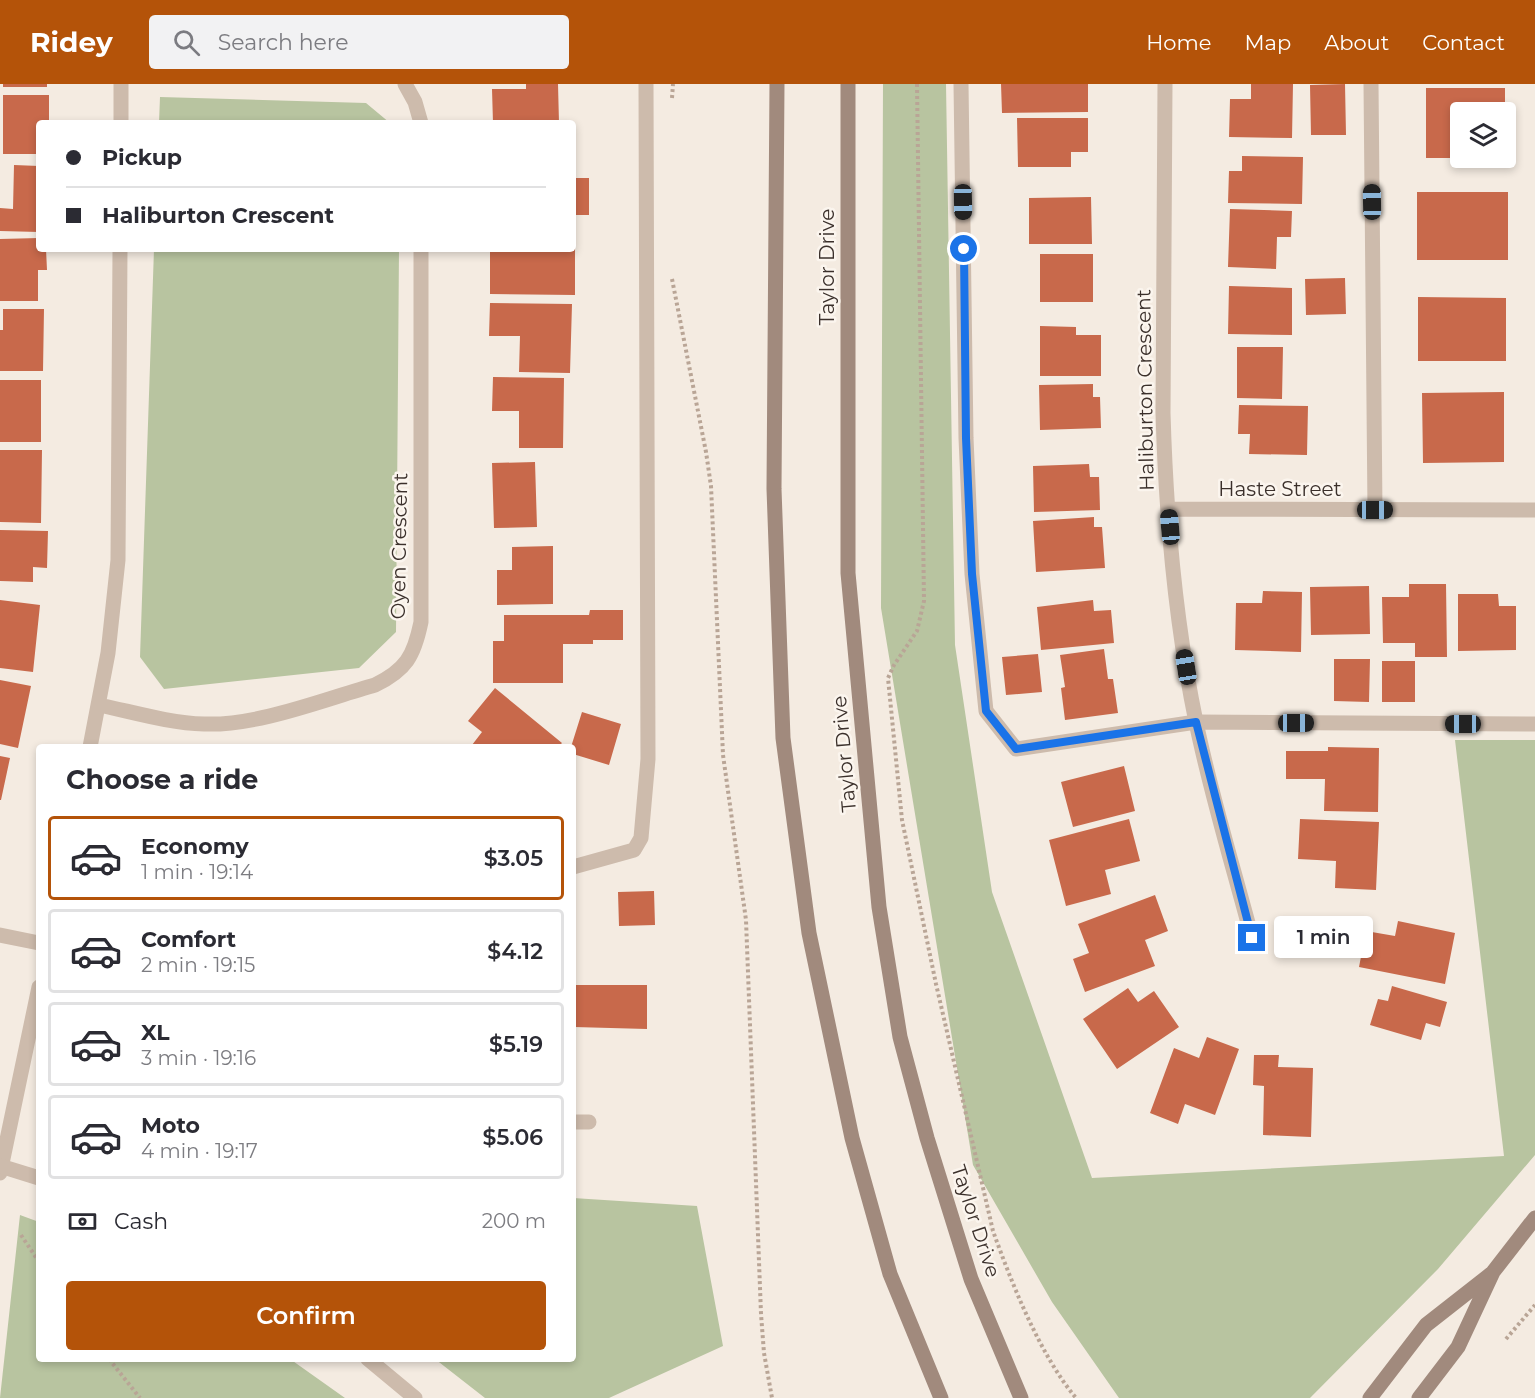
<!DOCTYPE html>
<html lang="en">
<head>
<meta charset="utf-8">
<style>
  body { margin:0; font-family:Montserrat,sans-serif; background:#f2f2f3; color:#2b2b33; height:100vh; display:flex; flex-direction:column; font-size:22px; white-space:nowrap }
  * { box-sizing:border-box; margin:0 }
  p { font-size:20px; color:#7c7c81 }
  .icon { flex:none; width:33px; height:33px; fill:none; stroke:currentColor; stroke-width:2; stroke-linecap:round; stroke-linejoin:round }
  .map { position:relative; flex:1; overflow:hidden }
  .side { position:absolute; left:36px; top:660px; width:540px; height:618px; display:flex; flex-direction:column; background:#fff; border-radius:6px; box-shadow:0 3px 9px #0003 }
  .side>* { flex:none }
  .hud { position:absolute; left:36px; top:36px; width:540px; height:132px; border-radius:6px; box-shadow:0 3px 9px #0003; display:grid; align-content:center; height:132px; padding:0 30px; background:#fff }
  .tools { position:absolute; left:1450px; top:18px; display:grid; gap:12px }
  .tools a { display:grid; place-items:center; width:66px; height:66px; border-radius:6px; background:#fff; box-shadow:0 3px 9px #0003; font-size:30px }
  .end { position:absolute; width:27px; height:27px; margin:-14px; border:8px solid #1a73e8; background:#fff; box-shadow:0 0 0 3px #fff }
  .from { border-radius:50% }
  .bubble { position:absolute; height:42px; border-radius:6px; background:#fff; box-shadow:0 3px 9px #0003; font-size:20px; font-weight:600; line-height:42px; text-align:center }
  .car { position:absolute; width:18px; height:36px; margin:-18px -9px; border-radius:8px; box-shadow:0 0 4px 2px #0007; background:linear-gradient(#222 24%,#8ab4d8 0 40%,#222 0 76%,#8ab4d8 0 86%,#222 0) }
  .hud b { display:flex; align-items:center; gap:21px; height:57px; font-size:22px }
  .hud b+b { border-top:2px solid #e1e1e2 }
  .hud i { width:15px; height:15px; background:#2b2b33 }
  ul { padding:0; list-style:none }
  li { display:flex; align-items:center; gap:18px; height:84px; margin:0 12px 9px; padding:0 18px; border:3px solid #e1e1e2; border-radius:6px }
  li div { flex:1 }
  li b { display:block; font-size:22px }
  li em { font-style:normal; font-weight:600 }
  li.selected { border-color:#b45309 }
  li>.icon { width:54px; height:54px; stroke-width:1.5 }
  h2 { padding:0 30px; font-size:27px; line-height:72px }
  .pay { display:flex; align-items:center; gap:15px; height:66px; padding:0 30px; font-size:22px }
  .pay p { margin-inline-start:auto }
  .action { display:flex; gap:12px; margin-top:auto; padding:12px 30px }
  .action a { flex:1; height:69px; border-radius:6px; background:#b45309; color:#fff; font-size:24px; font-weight:600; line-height:69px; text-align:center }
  header { display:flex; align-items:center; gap:36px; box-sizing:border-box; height:84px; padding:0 30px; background:#b45309; color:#fff }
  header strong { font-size:28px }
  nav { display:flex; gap:33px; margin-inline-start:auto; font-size:21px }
  .search { width:420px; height:54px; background:#f2f2f3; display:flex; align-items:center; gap:15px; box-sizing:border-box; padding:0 21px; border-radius:6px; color:#7c7c81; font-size:22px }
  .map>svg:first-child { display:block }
  .green { fill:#b8c4a0 }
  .building { fill:#c8694b }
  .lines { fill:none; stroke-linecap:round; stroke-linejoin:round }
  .path { stroke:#b9a596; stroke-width:4; stroke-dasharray:3 3; stroke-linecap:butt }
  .service { stroke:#cdbbac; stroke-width:15 }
  .minor { stroke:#cdbbac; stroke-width:15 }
  .tertiary { stroke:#cdbbac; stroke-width:15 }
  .secondary { stroke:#a18a7d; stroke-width:15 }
  .route { stroke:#1a73e8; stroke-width:8 }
  .labels { text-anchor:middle; stroke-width:5; stroke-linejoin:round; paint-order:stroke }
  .street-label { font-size:20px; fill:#3b302b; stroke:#fbf5ee }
</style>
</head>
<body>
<header>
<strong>Ridey</strong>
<div class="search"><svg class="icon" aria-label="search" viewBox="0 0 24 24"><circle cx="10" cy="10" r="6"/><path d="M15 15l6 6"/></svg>Search here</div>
<nav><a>Home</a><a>Map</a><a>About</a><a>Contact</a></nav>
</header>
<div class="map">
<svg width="1535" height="1314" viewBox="0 0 1535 1314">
  <rect width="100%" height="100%" fill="#f4ebe1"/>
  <path class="green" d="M883 0H946L955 561 992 808 1092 1094 1504 1072 1455 656H1535V1071L1438 1185 1310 1314H1119L1052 1218 973 1081 881 524Z
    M160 13 366 19 390 39H159Z
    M154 165H399L396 548 359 584 164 605 140 573Z
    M573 1114 697 1122 723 1262 609 1314H485L435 1275H573Z
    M20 1131 39 1138V1275H290L345 1314H0Z"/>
  <path class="building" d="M3 0H47V3H3Z
    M526 0H558L559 39H493L492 5H526Z
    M1001 0H1088V28L1002 29Z
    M1251 0H1293L1292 54 1229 53 1230 15H1251Z
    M1345 0 1346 51H1311L1310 1Z
    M1426 4H1505V28H1461V74H1426Z
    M3 11H49V39H39V70H3Z
    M1017 34H1088V68H1071V83H1018Z
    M573 62H575L576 94H589V131H573Z
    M1242 72 1303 73 1302 120 1228 119 1229 87H1242Z
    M14 81 39 82V148L0 147V124L13 125Z
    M1417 108H1508V176H1417Z
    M1091 113 1092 160H1029V114Z
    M1230 125 1292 127 1291 153H1277L1276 185 1228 183Z
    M573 139H575V211L490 210V167L573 165Z
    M39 154V165H46L47 186H38V217H0V155Z
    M1040 170H1093V218H1040Z
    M1345 194 1346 230 1306 231 1305 195Z
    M1229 202 1292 204V251L1228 250Z
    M1418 213 1506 214V277H1418Z
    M490 219 572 220 570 289 519 288 520 252H489Z
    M3 225H44L43 287H0V246H3Z
    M1040 242 1076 243V251H1101V292H1040Z
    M1237 263H1283L1282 315 1237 314Z
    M493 293 564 294 563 364H519V327H492Z
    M0 296H41V358H0Z
    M1093 300V313H1100L1101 344 1040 346 1039 301Z
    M1504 308V378L1423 379 1422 309Z
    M1239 321 1308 322 1307 371 1249 370 1250 350H1238Z
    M0 366H42L41 439 0 438Z
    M535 378 537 443 494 444 492 379Z
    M1089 380 1090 393H1099L1100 426 1034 428 1033 382Z
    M1094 433V443H1102L1105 484 1036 488 1033 437Z
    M0 446 48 447 47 484 33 483V498L0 497Z
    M553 462V520L497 521V486H512V463Z
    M1409 500H1446L1447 573H1415V559H1383L1382 513H1409Z
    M1369 502 1370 550 1311 551 1310 503Z
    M1263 507 1302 508 1301 568 1235 566 1236 519H1262Z
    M1458 510H1498L1499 522H1516V566L1458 567Z
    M0 516 40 521 33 588 0 584Z
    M1093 516 1094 527 1111 526 1114 559 1041 566 1037 523Z
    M590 526H623V556H593V560H563V599H493V557H504V531H589Z
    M1104 565 1108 595H1113L1118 629 1065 636 1061 604 1065 603 1060 571Z
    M1038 570 1042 608 1006 611 1002 573Z
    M1334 575H1370L1369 618 1334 617Z
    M1382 577H1415V618H1382Z
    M0 596 31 602 18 664 0 660Z
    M495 604 562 659 558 663H474L472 661 482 648 468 637Z
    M582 628 621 640 609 681 573 670V663H571Z
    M1328 663 1379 664 1378 728 1324 727 1325 695H1286V667H1328Z
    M0 672 10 674 1 716H0Z
    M1124 682 1135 727 1073 743 1061 698Z
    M1129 735 1140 777 1105 786 1111 810 1066 822 1049 756Z
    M1300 735 1379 738 1376 806 1335 804 1336 777 1298 775Z
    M654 807 655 841 619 842 618 808Z
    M1155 811 1168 847 1145 856 1155 882 1085 908 1073 875 1089 869 1078 840Z
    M1398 837 1455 849 1445 900 1359 883 1366 847 1395 852Z
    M574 901H647V945L574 943Z
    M1392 902 1447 918 1440 943 1426 939 1421 956 1370 941 1378 915 1388 917Z
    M1128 904 1138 918 1154 907 1179 943 1117 985 1083 935Z
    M1207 953 1239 965 1215 1031 1185 1020 1178 1040 1150 1029 1174 964 1199 974Z
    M1254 971H1279L1278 983 1313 984 1311 1053 1263 1051 1264 1002 1253 1001Z"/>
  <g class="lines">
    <path class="path" d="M917 0 924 517 917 547 894 581 888 594 902 736 936 900 993 1147C1012 1200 1040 1271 1076 1314
      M672 14 673 0
      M672 195 706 368 711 402 723 671 746 836 761 1230 764 1269 772 1314
      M21 1151 39 1178
      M1506 1255 1535 1221
      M109 1275 140 1314"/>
    <path class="service" d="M961 0 966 354 972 490 986 627 1016 665 1196 638 1535 640
      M1371 0 1375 426
      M573 783 634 766 641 754 648 675 646 0
      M0 851 39 859"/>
    <path class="minor" d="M405 0 415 18 421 39
      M1165 0 1163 329C1166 432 1175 537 1196 638 1211 711 1233 782 1252 854
      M121 39V0
      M1169 425 1535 426
      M99 621C133 628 169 639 204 640 258 642 322 616 375 601 406 586 414 572 421 538V165
      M90 663 108 569 118 476 120 165
      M573 1038H589
      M0 1089 39 903"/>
    <path class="tertiary" d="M0 1082 39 1094
      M368 1275 415 1314"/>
    <path class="secondary" d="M777 0 774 405 783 654 809 849 852 1054 890 1190 941 1314
      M848 0V489L879 823 900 953 927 1054 971 1195 1021 1314
      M1370 1314 1426 1241 1491 1190
      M1419 1314 1458 1263 1493 1188 1535 1134"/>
  </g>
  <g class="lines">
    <path class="route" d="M964 165 966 354 972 490 986 627 1016 665 1196 638 1252 854"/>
  </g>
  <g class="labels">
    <g class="street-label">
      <text transform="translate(827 183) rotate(-90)" y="7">Taylor Drive</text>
      <text transform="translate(1145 306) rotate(-91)" y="7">Haliburton Crescent</text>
      <text x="1280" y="412">Haste Street</text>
      <text transform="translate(399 462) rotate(-89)" y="7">Oyen Crescent</text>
      <text transform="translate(844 670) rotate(-95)" y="7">Taylor Drive</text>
      <text transform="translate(976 1137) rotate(72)" y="7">Taylor Drive</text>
    </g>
  </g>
</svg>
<div class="tools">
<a><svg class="icon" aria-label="layers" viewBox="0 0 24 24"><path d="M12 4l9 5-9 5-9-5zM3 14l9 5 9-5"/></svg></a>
</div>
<i class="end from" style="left:964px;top:165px"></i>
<i class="end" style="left:1252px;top:854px"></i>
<div class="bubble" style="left:1274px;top:832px;width:99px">1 min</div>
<i class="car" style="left:963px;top:118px;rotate:179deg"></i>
<i class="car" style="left:1372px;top:118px;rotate:359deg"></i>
<i class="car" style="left:1375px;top:426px;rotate:90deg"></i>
<i class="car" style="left:1170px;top:443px;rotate:355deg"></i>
<i class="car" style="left:1186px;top:583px;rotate:351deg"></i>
<i class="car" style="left:1296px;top:639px;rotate:90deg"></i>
<i class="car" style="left:1463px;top:640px;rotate:270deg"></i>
<div class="hud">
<b><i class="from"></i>Pickup</b>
<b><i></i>Haliburton Crescent</b>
</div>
<section class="side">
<h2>Choose a ride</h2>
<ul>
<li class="selected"><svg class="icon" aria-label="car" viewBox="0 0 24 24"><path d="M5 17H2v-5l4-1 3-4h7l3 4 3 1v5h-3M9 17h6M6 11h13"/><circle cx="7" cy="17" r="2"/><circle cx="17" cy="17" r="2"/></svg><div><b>Economy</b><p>1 min · 19:14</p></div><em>$3.05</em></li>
<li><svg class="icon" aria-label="car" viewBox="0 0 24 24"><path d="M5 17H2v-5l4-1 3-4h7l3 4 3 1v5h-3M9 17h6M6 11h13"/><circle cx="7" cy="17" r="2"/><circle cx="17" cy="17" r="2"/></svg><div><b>Comfort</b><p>2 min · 19:15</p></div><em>$4.12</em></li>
<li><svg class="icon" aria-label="car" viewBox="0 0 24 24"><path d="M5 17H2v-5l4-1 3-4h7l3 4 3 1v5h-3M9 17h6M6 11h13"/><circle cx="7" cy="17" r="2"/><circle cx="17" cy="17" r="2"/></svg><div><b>XL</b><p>3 min · 19:16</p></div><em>$5.19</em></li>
<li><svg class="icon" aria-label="car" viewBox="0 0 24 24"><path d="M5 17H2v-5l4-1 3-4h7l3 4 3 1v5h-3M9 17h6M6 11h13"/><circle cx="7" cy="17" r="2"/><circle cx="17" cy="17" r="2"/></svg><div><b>Moto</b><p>4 min · 19:17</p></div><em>$5.06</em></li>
</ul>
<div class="pay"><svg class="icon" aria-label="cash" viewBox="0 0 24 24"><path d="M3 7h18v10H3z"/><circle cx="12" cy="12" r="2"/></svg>Cash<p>200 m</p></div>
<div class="action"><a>Confirm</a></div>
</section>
</div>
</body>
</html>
